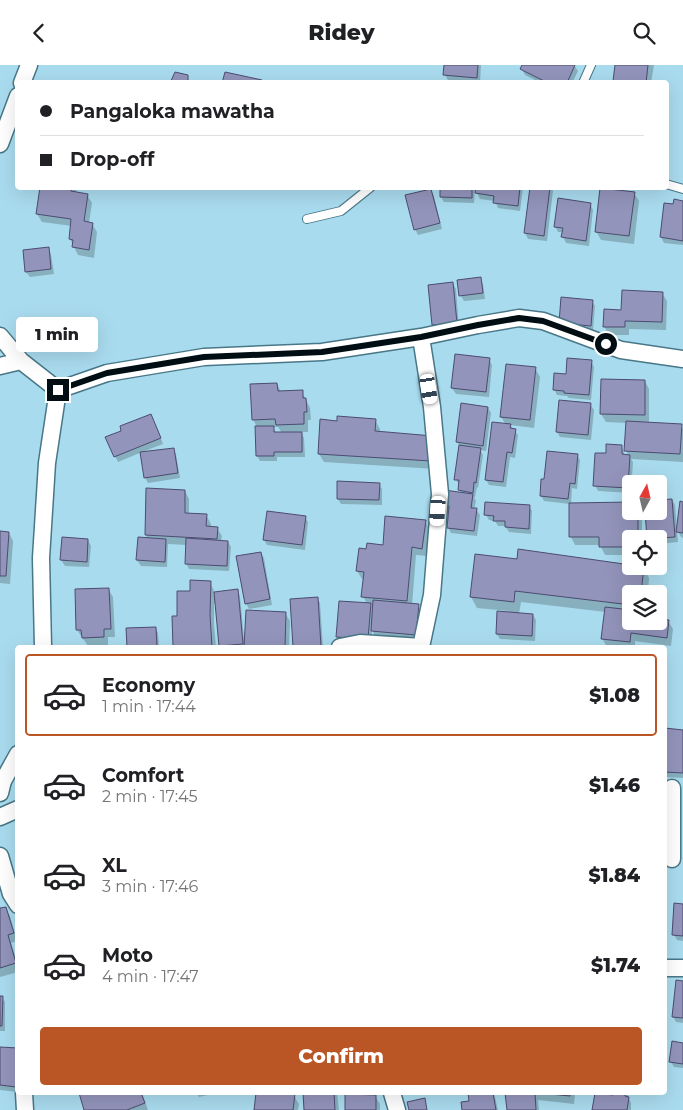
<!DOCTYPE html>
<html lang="en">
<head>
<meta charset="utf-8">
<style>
  body { margin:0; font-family:Montserrat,sans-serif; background:#f6f6f6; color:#202124; height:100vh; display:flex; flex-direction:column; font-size:19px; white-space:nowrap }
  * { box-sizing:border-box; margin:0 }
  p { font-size:16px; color:#757577 }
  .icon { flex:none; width:28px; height:28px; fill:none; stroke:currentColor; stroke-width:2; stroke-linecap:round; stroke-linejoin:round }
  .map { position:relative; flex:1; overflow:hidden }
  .side { position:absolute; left:15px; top:580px; width:652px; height:450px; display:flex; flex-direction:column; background:#fff; border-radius:5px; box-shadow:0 5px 20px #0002 }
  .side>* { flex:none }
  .guide { position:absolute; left:15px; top:15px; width:654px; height:110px; border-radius:5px; box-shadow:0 5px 20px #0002; display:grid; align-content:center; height:110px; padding:0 25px; background:#fff }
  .needle { width:32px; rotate:8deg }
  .tools { position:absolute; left:622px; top:410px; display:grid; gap:10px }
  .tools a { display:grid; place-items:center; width:45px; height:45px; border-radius:5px; background:#fff; box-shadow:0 5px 20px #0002; font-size:25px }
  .end { position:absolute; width:22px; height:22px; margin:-11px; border:6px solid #000e14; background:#fff; box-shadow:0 0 0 2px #fff }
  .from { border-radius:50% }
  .bubble { position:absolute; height:35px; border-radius:5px; background:#fff; box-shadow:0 5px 20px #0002; font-size:16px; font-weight:800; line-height:35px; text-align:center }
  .car { position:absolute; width:15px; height:30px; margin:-15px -8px; border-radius:6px; box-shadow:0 0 4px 1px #0007; background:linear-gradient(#fff 24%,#345 0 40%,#fff 0 76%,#345 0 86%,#fff 0) }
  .guide b { display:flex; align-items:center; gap:18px; height:48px; font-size:19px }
  .guide b+b { border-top:1px solid #e0e0e0 }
  .guide i { width:12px; height:12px; background:#202124 }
  ul { padding:9px 0 0; list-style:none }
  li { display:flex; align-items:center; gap:15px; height:82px; margin:0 10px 8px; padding:0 15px; border:2px solid transparent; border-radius:5px }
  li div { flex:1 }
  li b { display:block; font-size:19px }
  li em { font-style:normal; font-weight:800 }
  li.on { border-color:#ba5525 }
  li>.icon { width:45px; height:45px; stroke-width:1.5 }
  .button { display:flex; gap:10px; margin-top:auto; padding:10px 25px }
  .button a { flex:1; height:58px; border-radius:5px; background:#ba5525; color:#fff; font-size:20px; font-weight:800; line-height:58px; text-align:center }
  header { display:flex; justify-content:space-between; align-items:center; height:65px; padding:0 25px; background:#fff; font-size:22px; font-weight:800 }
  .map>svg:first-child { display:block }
  .shadow { fill:#0003; fill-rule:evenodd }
  .building { fill:#9394bb; stroke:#4c4c70 }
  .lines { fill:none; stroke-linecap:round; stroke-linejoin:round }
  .service-casing { stroke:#487788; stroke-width:10 }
  .minor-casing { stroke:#487788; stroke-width:19 }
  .service { stroke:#fff; stroke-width:8 }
  .minor { stroke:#fff; stroke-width:16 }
  .route { stroke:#000e14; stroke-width:6 }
</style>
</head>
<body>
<header><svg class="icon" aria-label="back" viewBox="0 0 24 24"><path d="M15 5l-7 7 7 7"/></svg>Ridey<svg class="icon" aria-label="search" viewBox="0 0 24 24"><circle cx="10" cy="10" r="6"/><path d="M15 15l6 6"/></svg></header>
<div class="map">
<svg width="683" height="1045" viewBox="0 0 683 1045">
  <rect width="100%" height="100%" fill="#a9dbee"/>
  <path class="shadow" d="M446 0H489H481L480 18 448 15 445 10Z
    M524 0H574L578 6 572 18H541L525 10 522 4Z
    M617 0H654L651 18H616L614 15Z
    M48 122H77L76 128 87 130 92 138 89 158 92 159 97 167 94 193 78 190 70 174 72 161 42 157 37 149Z
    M441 122H475L474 138 444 137 441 132Z
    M477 122H523L520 146 498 143 495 136 480 134 477 128Z
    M531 122H551L553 126 547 176 528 174 525 168Z
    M431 125 434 131 442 164 418 170 415 164Z
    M634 128 639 136 634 179 601 175 596 166Z
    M683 137V180L664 178 661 172 665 139 674 141Z
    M590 139 593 145 589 181 566 178 563 172V167H558L555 161Z
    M48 183 51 189 54 209 30 212 26 207 24 186Z
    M480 213 483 219 485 234 464 236 461 231 459 216Z
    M453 219 456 224 459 263 436 265 433 260Z
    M662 228 667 236 666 265 629 264V270H609L604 261 622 246Z
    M592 236 595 241 593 266 564 264Z
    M456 291 489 294 492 300 489 332 456 329 452 323Z
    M591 296 594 302 591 335 569 333 567 331 557 330 554 324Z
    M535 303 540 312 534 363 510 360 518 370 515 393 510 392 506 422 489 420 486 415 506 360 501 352Z
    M645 316 649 324V359L681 361 683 364V397L631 394 633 397 631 428 598 426 595 420 607 390 621 381 624 387V391H629L626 386 627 358 606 357 601 349Z
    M277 319 281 327H302L310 343 311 355H308V367H301L304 373 305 392H277V396H260L257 391V362L253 354ZM273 362H278L282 368H276Z
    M462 339 488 343 491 348 486 386 480 385 483 390 478 423 477 422 475 432H474L476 436 474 444H476L480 450 477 471 451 468 448 462 450 445H446L443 440 461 429 459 425 460 420 455 414 460 382 457 377Z
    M590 339 594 345 591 375 560 372 557 367Z
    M375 355 380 364V368L432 372 435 404 324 397 319 389 338 357Z
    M154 356 163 379 142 387 173 384 176 389 180 413 148 418 145 412 142 387 118 397 115 391Z
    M577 390 580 395 577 424 572 423 571 439 631 438V446H642V474H631V490H605L600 480H575L571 472 570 439 544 436 541 431Z
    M379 419 382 424V440L341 439 338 434Z
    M185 426 189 434V449L206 450 211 459V462L217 463 222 471 221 476 228 477 231 482 229 506 189 504 186 498 187 480 168 479 167 502 141 501 137 495 139 473 148 474 146 470Z
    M672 435 675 440 677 464 683 438V473L681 472 677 465 678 477 659 479V474H649L659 446V436Z
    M529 441 532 446 531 469 509 467 505 461H498L495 456 489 455 486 450Z
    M305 452 308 457 305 485 267 480 264 475Z
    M425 456 430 465 427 491 416 490 412 540 418 541 421 546 419 575 375 571 372 565 371 579 341 577 337 572 367 539 363 531 364 515 362 514 357 506 367 486 384 481Z
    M0 467 9 468 13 476 10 519 0 518Z
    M63 473 88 475 91 481 89 502 65 501 61 495Z
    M519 486 643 502 649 513 648 529H631V556H659V555L668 556 673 564 671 581 635 576V582H607L602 573 606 547 521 537 519 549 533 550 536 555 535 576 500 574 497 569 509 546 477 543 471 532 518 495Z
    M261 488 264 493 272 540 249 544 246 538Z
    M210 517 215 528 237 526 240 531 244 574 285 548 290 556 289 582H221L216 539H214V559L216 582H174L173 552H179L191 528Z
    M108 524 113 532 115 572H108V580L88 581 77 565Z
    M317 533 320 538 323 582H295L291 535Z
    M155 563 158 568 159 582H128L127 564Z
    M683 666V713L665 712V668Z
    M683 840V876L677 875 674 870Z
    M5 843 10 851 17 876 11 878 18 899V907L0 912V845Z
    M683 917V958L676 957 673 951Z
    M0 932H2L5 937V966H0Z
    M683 979V1003L674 1002 671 997Z
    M0 983 18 984V1027L0 1025Z
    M80 1028H142L148 1045H86Z
    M196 1028H217L199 1032Z
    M257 1028 294 1031 299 1039 298 1045H255Z
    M304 1028H337L339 1045H305Z
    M469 1028H494L498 1045H463L470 1037Z
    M506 1028H575L574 1039 538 1035 539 1045H508Z
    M614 1028H628V1032L631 1038V1045H594L614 1031Z
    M375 1031 380 1039V1045H346Z"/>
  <path class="building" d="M444 0H478L477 13 443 10Z
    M522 0H575L567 18H548L520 4Z
    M615 0H648L646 18 613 16Z
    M175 7 188 10V18H170Z
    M225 7 262 15V18H222Z
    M40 122H71V126L88 129 84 156 93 158 89 185 72 182 73 175 69 174 71 154 36 149Z
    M440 122H472V133L440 132Z
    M476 122H520L518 141 493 138 494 131 475 128Z
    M530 122H550L544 171 524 168Z
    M600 123 635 127 629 171 595 167Z
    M431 124 440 158 414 165 405 130Z
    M558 133 591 138 586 176 561 172 563 163 554 162Z
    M674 134 683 136V176L660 172 664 138 673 139Z
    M49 182 51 204 25 207 23 185Z
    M481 212 483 228 459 231 457 215Z
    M453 217 457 258 432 260 428 220Z
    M622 225 663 227 662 257 625 256V262H603L604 244 621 245Z
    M561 232 593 235 591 261 559 258Z
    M455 289 490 293 486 327 451 323Z
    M567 293 592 295 589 330 564 328V326L553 325 554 308 566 309Z
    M506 299 536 302 530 355 500 352Z
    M601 314 645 315V350L600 349Z
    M277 318 278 326 303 325V333H306L307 347H304V359L276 360 275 354 252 355 250 319Z
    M559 335 591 338 588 370 556 367Z
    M461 338 488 342 483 381 456 377Z
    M151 349 161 373 114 392 105 372 121 366 120 361Z
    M337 351 376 354 375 366 433 371 431 396 318 389 320 354 337 356Z
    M626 356 682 359 680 389 624 386Z
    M492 357 511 359 510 363 516 364 512 388 507 387 503 417 485 415Z
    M255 361H274V367H302V387H274V391H256Z
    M606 379 622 380V389L630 390 628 423 593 421 595 388H606Z
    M459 380 481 383 476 418 474 417 473 428 458 425 459 415H454Z
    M174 383 178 408 144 413 140 387Z
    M547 386 578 389 575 419 570 418 568 434 540 431 541 414H544Z
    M337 416 380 418 379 435 337 434Z
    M146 423 185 425V448L207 449 206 461 218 462 217 474 145 470Z
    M444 425 473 429 471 443H477L474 466 447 463 449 441 442 440Z
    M672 434 675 472 647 474 645 446H659V435Z
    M680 436 683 437V468L676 467Z
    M485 437 530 440 529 464 505 462V456H493L494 451 484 450Z
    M631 437V446H638V474H631V482H599V472H569V438Z
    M267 446 306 451 302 480 263 475Z
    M385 451 426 455 422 484 412 482 407 536 361 532 364 507 356 506 359 483 366 484 367 478 383 480Z
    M0 466 9 467 6 511H0Z
    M62 472 88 474 87 497 60 495Z
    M138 472 166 474 165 497 136 495Z
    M186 473 228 476 227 501 185 499Z
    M518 484 631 500V501H644L641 529H631V540L515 526 514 537 470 532 475 489 517 494Z
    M261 487 270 534 245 539 236 491Z
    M190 515 211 516 210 550 212 582H173L172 551H177V526H190Z
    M109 523 111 564H104V572L82 573 81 565H76L75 524Z
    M238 524 243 579 219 581 214 527Z
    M318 532 321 582H293L290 534Z
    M373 535 419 539 416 570 371 566Z
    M339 536 371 538 368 574 336 572Z
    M605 542 631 545V556H659V554L669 555 667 573 631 568 630 577 601 574Z
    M246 545 286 547 285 582H244Z
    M497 546 533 549 532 571 496 569Z
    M156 562 157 582H127L126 563Z
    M665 663 683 665V708L665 707Z
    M674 838 683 839V871L672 870Z
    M6 842 14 868 8 870 16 898 0 903V843Z
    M676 915 683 916V953L672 952Z
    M0 931H3L2 961H0Z
    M672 976 683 978V999L669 997Z
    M0 982 18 983 16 1022 0 1020Z
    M79 1028H141L145 1038 127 1045H84Z
    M256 1028 295 1029 293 1045H254Z
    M303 1028H334L335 1045H304Z
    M468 1028H493L496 1045H462L461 1037 469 1036Z
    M505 1028H535L536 1045H507Z
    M539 1028H570V1031Z
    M595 1028 613 1030V1028H625V1031L629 1032 627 1045H592Z
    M345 1029 376 1030V1045H345Z
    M425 1033 427 1045H409L407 1037Z"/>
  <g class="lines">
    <defs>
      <path id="service" d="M583 18 591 0
        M666 119 683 124
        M307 154 341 146 371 122"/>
      <path id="minor" d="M22 18 29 0
        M0 79 18 31
        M0 271 21 296 58 325
        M421 272 478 260 519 253 543 256 621 285 683 294
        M0 301 21 296
        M43 582 41 493 47 398 58 325 107 308 204 292 322 287 421 272 432 342 440 429 432 530 421 582
        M340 582 360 578 422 582
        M672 723V794
        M0 728 3 716 18 689
        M0 752 18 744
        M0 791 11 829 18 840
        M665 903H683
        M24 1028 25 1045
        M392 1028 397 1045"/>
    </defs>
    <use href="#service" class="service-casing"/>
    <use href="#minor" class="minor-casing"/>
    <use href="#service" class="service"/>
    <use href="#minor" class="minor"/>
  </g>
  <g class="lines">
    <path class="route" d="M58 325 107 308 204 292 322 287 421 272 478 260 519 253 543 256 606 279"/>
  </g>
</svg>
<div class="tools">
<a><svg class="needle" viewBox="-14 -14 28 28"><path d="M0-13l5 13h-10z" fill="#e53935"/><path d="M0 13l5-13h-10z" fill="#757577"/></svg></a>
<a><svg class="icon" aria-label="locate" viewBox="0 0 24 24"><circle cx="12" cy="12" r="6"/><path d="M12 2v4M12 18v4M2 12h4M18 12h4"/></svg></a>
<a><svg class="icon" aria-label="layers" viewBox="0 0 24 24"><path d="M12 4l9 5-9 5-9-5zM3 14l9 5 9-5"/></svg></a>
</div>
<i class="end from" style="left:606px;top:279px"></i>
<i class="end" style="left:58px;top:325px"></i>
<div class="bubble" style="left:16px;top:252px;width:82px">1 min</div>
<i class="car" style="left:429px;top:324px;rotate:171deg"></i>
<i class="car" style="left:438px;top:446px;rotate:184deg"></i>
<div class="guide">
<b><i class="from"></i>Pangaloka mawatha</b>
<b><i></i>Drop-off</b>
</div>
<section class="side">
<ul>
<li class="on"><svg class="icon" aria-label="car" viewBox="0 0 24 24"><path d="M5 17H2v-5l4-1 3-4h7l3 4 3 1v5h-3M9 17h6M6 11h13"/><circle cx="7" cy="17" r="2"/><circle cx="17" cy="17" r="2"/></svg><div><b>Economy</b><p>1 min · 17:44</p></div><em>$1.08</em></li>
<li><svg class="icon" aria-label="car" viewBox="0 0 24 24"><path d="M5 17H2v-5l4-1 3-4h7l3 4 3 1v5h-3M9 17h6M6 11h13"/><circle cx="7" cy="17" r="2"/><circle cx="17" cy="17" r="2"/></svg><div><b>Comfort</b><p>2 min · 17:45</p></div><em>$1.46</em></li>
<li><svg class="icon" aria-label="car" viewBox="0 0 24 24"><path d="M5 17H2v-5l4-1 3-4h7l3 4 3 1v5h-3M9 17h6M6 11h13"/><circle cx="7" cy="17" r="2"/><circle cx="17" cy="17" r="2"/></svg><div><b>XL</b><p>3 min · 17:46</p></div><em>$1.84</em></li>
<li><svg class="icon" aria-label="car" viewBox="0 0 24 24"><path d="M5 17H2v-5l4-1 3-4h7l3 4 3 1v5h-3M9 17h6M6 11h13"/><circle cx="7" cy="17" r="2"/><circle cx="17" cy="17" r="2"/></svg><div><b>Moto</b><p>4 min · 17:47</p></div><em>$1.74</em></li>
</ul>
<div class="button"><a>Confirm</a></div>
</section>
</div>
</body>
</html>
